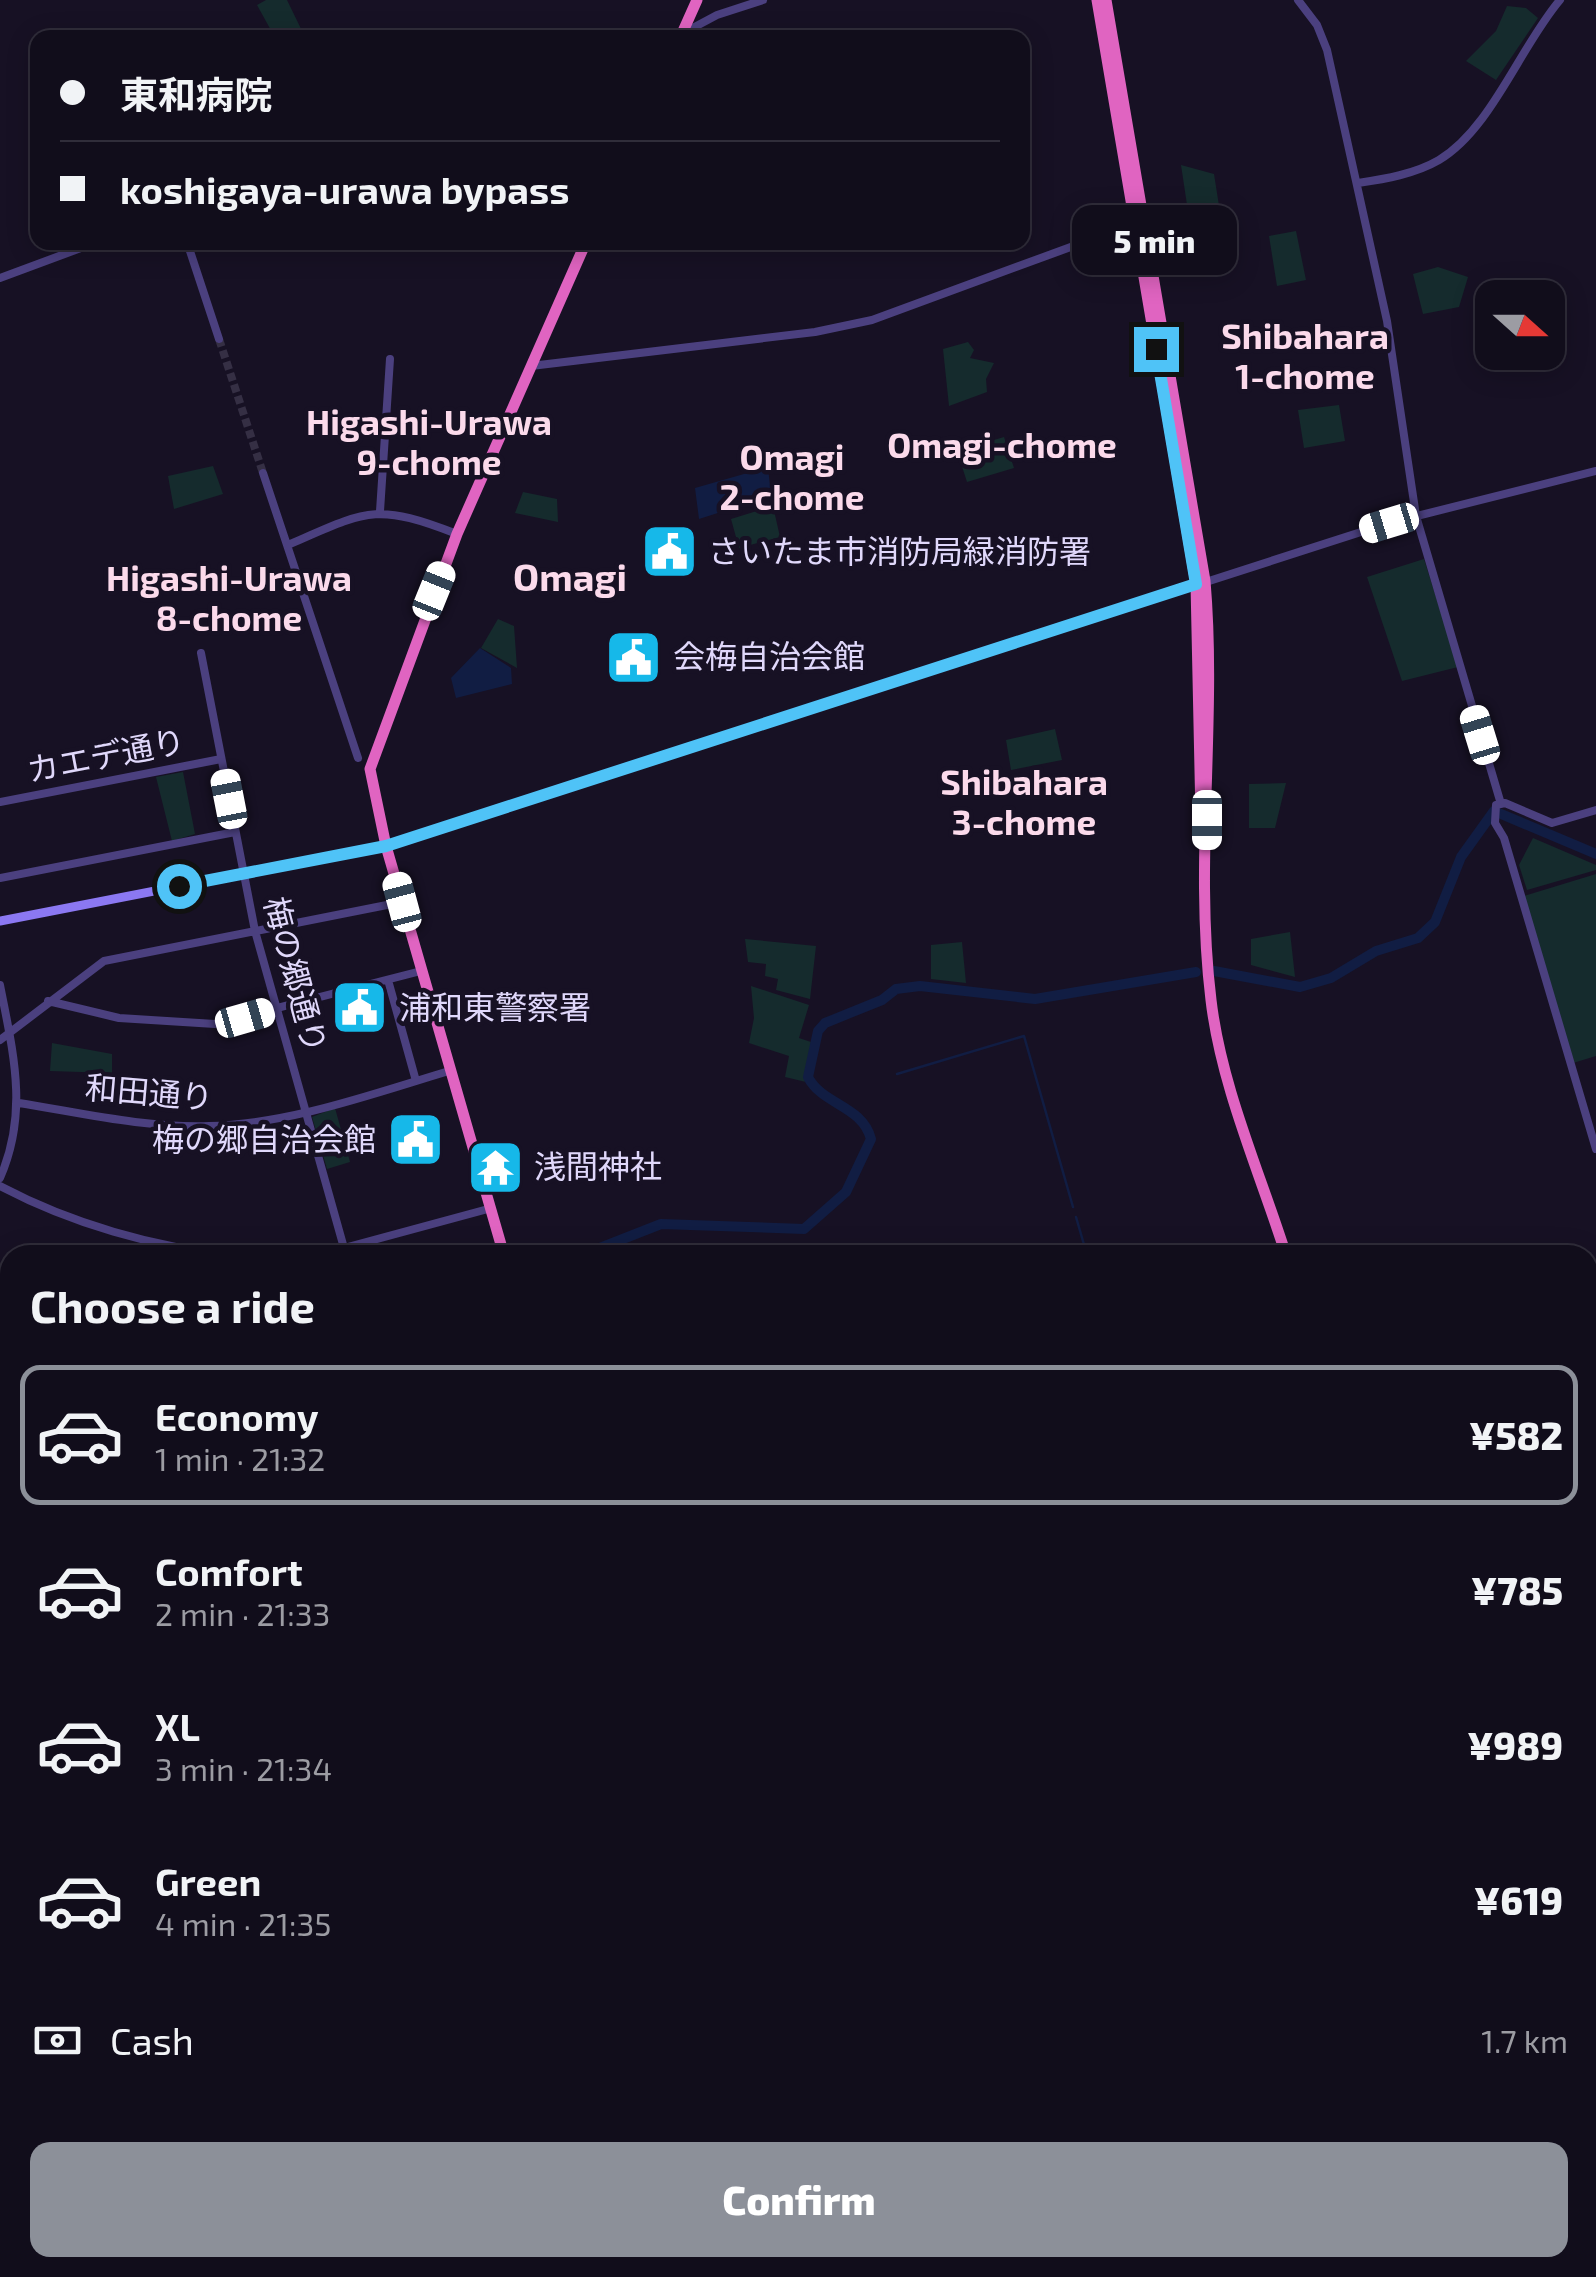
<!DOCTYPE html>
<html lang="en">
<head>
<meta charset="utf-8">
<style>
  body { margin:0; font-family:"Exo 2","Noto Sans JP",sans-serif; background:#1a1624; color:#f1f3f6; height:100vh; display:flex; flex-direction:column; font-size:38px; white-space:nowrap }
  * { box-sizing:border-box; margin:0 }
  p { font-size:32px; color:#9c9ca3 }
  .icon { flex:none; width:55px; height:55px; fill:none; stroke:currentColor; stroke-width:2; stroke-linecap:round; stroke-linejoin:round }
  .map { position:relative; flex:1; overflow:hidden }
  .drawer { position:absolute; left:0px; top:1245px; width:1598px; height:1032px; display:flex; flex-direction:column; background:#110d1b; border-radius:30px 30px 0 0; box-shadow:0 5px 25px #0003,0 0 0 2px #302d3a }
  .drawer>* { flex:none }
  .banner { position:absolute; left:30px; top:30px; width:1000px; height:220px; border-radius:20px; box-shadow:0 5px 25px #0003,0 0 0 2px #302d3a; display:grid; align-content:center; height:220px; padding:0 30px; background:#110d1b }
  .needle { width:65px; rotate:111deg }
  .controls { position:absolute; left:1475px; top:280px; display:grid; gap:20px }
  .controls a { display:grid; place-items:center; width:90px; height:90px; border-radius:20px; background:#110d1b; box-shadow:0 5px 25px #0003,0 0 0 2px #302d3a; font-size:50px }
  .end { position:absolute; width:45px; height:45px; margin:-22px; border:12px solid #4fc3f7; background:#111; box-shadow:0 0 0 5px #111 }
  .from { border-radius:50% }
  .bubble { position:absolute; height:70px; border-radius:20px; background:#110d1b; box-shadow:0 5px 25px #0003,0 0 0 2px #302d3a; font-size:32px; font-weight:800; line-height:70px; text-align:center }
  .car { position:absolute; width:30px; height:60px; margin:-30px -15px; border-radius:12px; box-shadow:0 0 8px 2px #0007; background:linear-gradient(#fff 24%,#345 0 40%,#fff 0 76%,#345 0 86%,#fff 0) }
  .banner b { display:flex; align-items:center; gap:35px; height:95px; font-size:38px }
  .banner b+b { border-top:2px solid #302d3a }
  .banner i { width:25px; height:25px; background:#f1f3f6 }
  ul { padding:0; list-style:none }
  li { display:flex; align-items:center; gap:30px; height:140px; margin:0 20px 15px; padding:0 10px; border:5px solid transparent; border-radius:20px }
  li div { flex:1 }
  li b { display:block; font-size:38px }
  li em { font-style:normal; font-weight:800 }
  li.current { border-color:#8c9099 }
  li>.icon { width:90px; height:90px; stroke-width:1.5 }
  h2 { padding:0 30px; font-size:45px; line-height:120px }
  .pay { display:flex; align-items:center; gap:25px; height:110px; padding:0 30px; font-size:38px }
  .pay p { margin-inline-start:auto }
  .action { display:flex; gap:20px; margin-top:auto; padding:20px 30px }
  .action a { flex:1; height:115px; border-radius:20px; background:#8c9099; color:#fff; font-size:40px; font-weight:800; line-height:115px; text-align:center }
  .map>svg:first-child { display:block }
  .green { fill:#152b2d }
  .water { fill:#111d43 }
  .lines { fill:none; stroke-linecap:round; stroke-linejoin:round }
  .stream { stroke:#111d43; stroke-width:2.5 }
  .canal { stroke:#111d43; stroke-width:5 }
  .river { stroke:#111d43; stroke-width:10 }
  .tertiary-tunnel { stroke:#352f44; stroke-width:8; stroke-dasharray:8 4; stroke-linecap:butt }
  .tertiary { stroke:#4b407f; stroke-width:8 }
  .secondary { stroke:#8b78f2; stroke-width:9 }
  .trunk { stroke:#e064c1; stroke-width:11 }
  .route { stroke:#4fc3f7; stroke-width:12 }
  .labels { text-anchor:middle; stroke-width:9; stroke-linejoin:round; paint-order:stroke }
  .poi-label { font-size:32px; fill:#e0d8fb; stroke:#171124; text-anchor:start }
  .street-label { font-size:32px; fill:#e0d8fb; stroke:#171124 }
  .neighbourhood-label { font-size:35px; font-weight:bold; fill:#fbdaeb; stroke:#171124 }
  .quarter-label { font-size:38px; font-weight:bold; fill:#fbdaeb; stroke:#171124 }
</style>
</head>
<body>
<div class="map">
<svg width="1596" height="2277" viewBox="0 0 1596 2277">
  <rect width="100%" height="100%" fill="#171124"/>
  <path class="green" d="M266 0H287L304 35 268 37 273 34 257 5Z
    M1507 6 1526 8 1538 18 1496 80 1466 61 1496 31Z
    M1181 165 1214 174 1220 212 1189 218Z
    M1296 231 1306 280 1277 286 1269 236Z
    M1438 267 1468 277 1459 307 1423 314 1413 274Z
    M968 342 974 350 970 358 994 363 986 379 987 392 949 406 943 349Z
    M1339 405 1345 441 1304 448 1298 410Z
    M1004 437 1014 468 967 482 957 451Z
    M213 466 223 494 174 509 168 476Z
    M523 492 557 499 558 522 515 513Z
    M773 506 780 537 739 548 731 519Z
    M1424 559 1458 667 1402 681 1367 577Z
    M498 619 514 626 517 668 481 648Z
    M1055 729 1062 760 1011 770 1006 740Z
    M183 772 195 834 172 841 156 777Z
    M1286 783 1275 828H1249V784Z
    M1533 838 1596 865V870L1527 890 1519 865Z
    M1596 874V1056L1573 1063 1524 896Z
    M1290 932 1295 977 1251 965V939Z
    M745 939 816 946 810 999 776 990 778 979 765 976 766 964 748 962Z
    M962 942 966 983 931 979V945Z
    M751 986 809 1005 799 1038 811 1042 806 1082 785 1077 789 1056 749 1043 754 1018Z
    M52 1043 112 1054V1073L50 1071Z
    M335 1108 350 1162 327 1169 312 1117Z
    M269 2268H410L411 2277H246Z
    M865 2268H1030L1029 2277H875Z"/>
  <path class="water" d="M768 467 771 496 699 519 695 488Z
    M480 648 511 668 512 684 456 698 451 678Z
    M0 1694 10 1695 1 1755 10 1756V2244L0 2236Z"/>
  <g class="lines">
    <path class="stream" d="M897 1074 1024 1036 1073 1207
      M1076 1217 1087 1255
      M863 2270 871 2277"/>
    <path class="canal" d="M1588 1726H1596
      M841 2277 848 2268"/>
    <path class="river" d="M1214 971 1300 987 1331 978 1376 951 1418 938 1435 922 1461 857 1494 811 1596 854
      M582 1255 661 1224 804 1229 846 1192 871 1139C862 1105 822 1105 808 1077L818 1031 825 1023 882 1000 896 989 920 986 1035 999 1196 972
      M0 1408 10 1407"/>
    <path class="tertiary-tunnel" d="M219 339 263 473"/>
    <path class="tertiary" d="M1298 0 1317 25 1327 50 1387 321 1416 516 1501 804
      M74 34 76 38
      M674 38 717 15 763 0
      M1358 183C1385 179 1415 174 1439 160 1491 129 1520 47 1560 0
      M187 242 219 339
      M0 278 97 242
      M531 366 815 332 872 320 1136 223
      M263 473 358 758
      M380 511 390 359
      M288 545C366 511 375 502 457 534
      M201 653 255 931 344 1248
      M0 802 221 759
      M1596 810 1552 823 1505 803 1496 805 1495 823 1504 838 1596 1149
      M386 846 1389 523 1596 471
      M0 878 235 832
      M388 980 416 1081
      M0 985C13 1052 29 1112 0 1178
      M48 1001 119 1018 215 1024 421 971
      M0 1040 104 961 402 902
      M19 1103C82 1113 145 1128 209 1126 290 1124 372 1094 449 1071
      M0 1186C70 1223 155 1248 234 1255
      M302 1255 344 1248 488 1209"/>
    <path class="secondary" d="M0 921 386 846"/>
    <path class="trunk" d="M1097 0 1196 584 1201 817
      M1106 0 1205 581C1217 720 1194 861 1211 1000 1221 1086 1260 1173 1286 1255
      M680 38 697 0
      M504 1255 386 846 370 769 457 534 586 242
      M657 2268 658 2277
      M1445 2277 1451 2268"/>
  </g>
  <g class="lines">
    <path class="route" d="M179 886 386 846 1196 584 1156 349"/>
  </g>
  <defs>
    <symbol id="civic-square" viewBox="-11 -11 22 22"><rect x="-9" y="-9" width="18" height="18" rx="4" fill="#16b8e9" stroke="#171124"/><path d="M-.6-6.5H3V-4.5H.6V-3L4-1V1h2V6H-6V1h2V-1L-.6-3ZM-1.2 2.5V6h2.4V2.5Z" fill="#fff"/></symbol>
    <symbol id="temple-square" viewBox="-11 -11 22 22"><rect x="-9" y="-9" width="18" height="18" rx="4" fill="#16b8e9" stroke="#171124"/><path d="M0-6L5-2H3V0L6.5 2.5H4V6H1.5V3h-3V6H-4V2.5H-6.5L-3 0V-2H-5Z" fill="#fff"/></symbol>
  </defs>
  <g fill-rule="evenodd">
    <use href="#civic-square" x="638" y="520" width="63" height="63"/>
    <use href="#civic-square" x="602" y="626" width="63" height="63"/>
    <use href="#civic-square" x="328" y="976" width="63" height="63"/>
    <use href="#civic-square" x="384" y="1108" width="63" height="63"/>
    <use href="#temple-square" x="464" y="1136" width="63" height="63"/>
  </g>
  <g class="labels">
    <g class="poi-label">
      <text x="708" y="563">さいたま市消防局緑消防署</text>
      <text x="673" y="668">会梅自治会館</text>
      <text x="399" y="1019">浦和東警察署</text>
      <text x="376" y="1151" text-anchor="end">梅の郷自治会館</text>
      <text x="534" y="1178">浅間神社</text>
    </g>
    <g class="street-label">
      <text transform="translate(106 756) rotate(-11)" y="11">カエデ通り</text>
      <text transform="translate(295 975) rotate(75)" y="11">梅の郷通り</text>
      <text transform="translate(149 1093) rotate(5)" y="11">和田通り</text>
    </g>
    <g class="neighbourhood-label">
      <text x="1305" y="349">Shibahara<tspan x="1305" dy="40">1-chome</tspan></text>
      <text x="429" y="435">Higashi-Urawa<tspan x="429" dy="40">9-chome</tspan></text>
      <text x="1002" y="458">Omagi-chome</text>
      <text x="792" y="470">Omagi<tspan x="792" dy="40">2-chome</tspan></text>
      <text x="229" y="591">Higashi-Urawa<tspan x="229" dy="40">8-chome</tspan></text>
      <text x="1024" y="795">Shibahara<tspan x="1024" dy="40">3-chome</tspan></text>
    </g>
    <g class="quarter-label">
      <text x="570" y="591">Omagi</text>
    </g>
  </g>
</svg>
<div class="controls">
<a><svg class="needle" viewBox="-14 -14 28 28"><path d="M0-13l5 13h-10z" fill="#e53935"/><path d="M0 13l5-13h-10z" fill="#9c9ca3"/></svg></a>
</div>
<i class="end from" style="left:179px;top:886px"></i>
<i class="end" style="left:1156px;top:349px"></i>
<div class="bubble" style="left:1072px;top:205px;width:165px">5 min</div>
<i class="car" style="left:1389px;top:523px;rotate:253deg"></i>
<i class="car" style="left:434px;top:591px;rotate:22deg"></i>
<i class="car" style="left:1480px;top:735px;rotate:343deg"></i>
<i class="car" style="left:229px;top:799px;rotate:349deg"></i>
<i class="car" style="left:1207px;top:820px;rotate:180deg"></i>
<i class="car" style="left:402px;top:902px;rotate:345deg"></i>
<i class="car" style="left:245px;top:1018px;rotate:74deg"></i>
<div class="banner">
<b><i class="from"></i>東和病院</b>
<b><i></i>koshigaya-urawa bypass</b>
</div>
<section class="drawer">
<h2>Choose a ride</h2>
<ul>
<li class="current"><svg class="icon" aria-label="car" viewBox="0 0 24 24"><path d="M5 17H2v-5l4-1 3-4h7l3 4 3 1v5h-3M9 17h6M6 11h13"/><circle cx="7" cy="17" r="2"/><circle cx="17" cy="17" r="2"/></svg><div><b>Economy</b><p>1 min · 21:32</p></div><em>¥582</em></li>
<li><svg class="icon" aria-label="car" viewBox="0 0 24 24"><path d="M5 17H2v-5l4-1 3-4h7l3 4 3 1v5h-3M9 17h6M6 11h13"/><circle cx="7" cy="17" r="2"/><circle cx="17" cy="17" r="2"/></svg><div><b>Comfort</b><p>2 min · 21:33</p></div><em>¥785</em></li>
<li><svg class="icon" aria-label="car" viewBox="0 0 24 24"><path d="M5 17H2v-5l4-1 3-4h7l3 4 3 1v5h-3M9 17h6M6 11h13"/><circle cx="7" cy="17" r="2"/><circle cx="17" cy="17" r="2"/></svg><div><b>XL</b><p>3 min · 21:34</p></div><em>¥989</em></li>
<li><svg class="icon" aria-label="car" viewBox="0 0 24 24"><path d="M5 17H2v-5l4-1 3-4h7l3 4 3 1v5h-3M9 17h6M6 11h13"/><circle cx="7" cy="17" r="2"/><circle cx="17" cy="17" r="2"/></svg><div><b>Green</b><p>4 min · 21:35</p></div><em>¥619</em></li>
</ul>
<div class="pay"><svg class="icon" aria-label="cash" viewBox="0 0 24 24"><path d="M3 7h18v10H3z"/><circle cx="12" cy="12" r="2"/></svg>Cash<p>1.7 km</p></div>
<div class="action"><a>Confirm</a></div>
</section>
</div>
</body>
</html>
